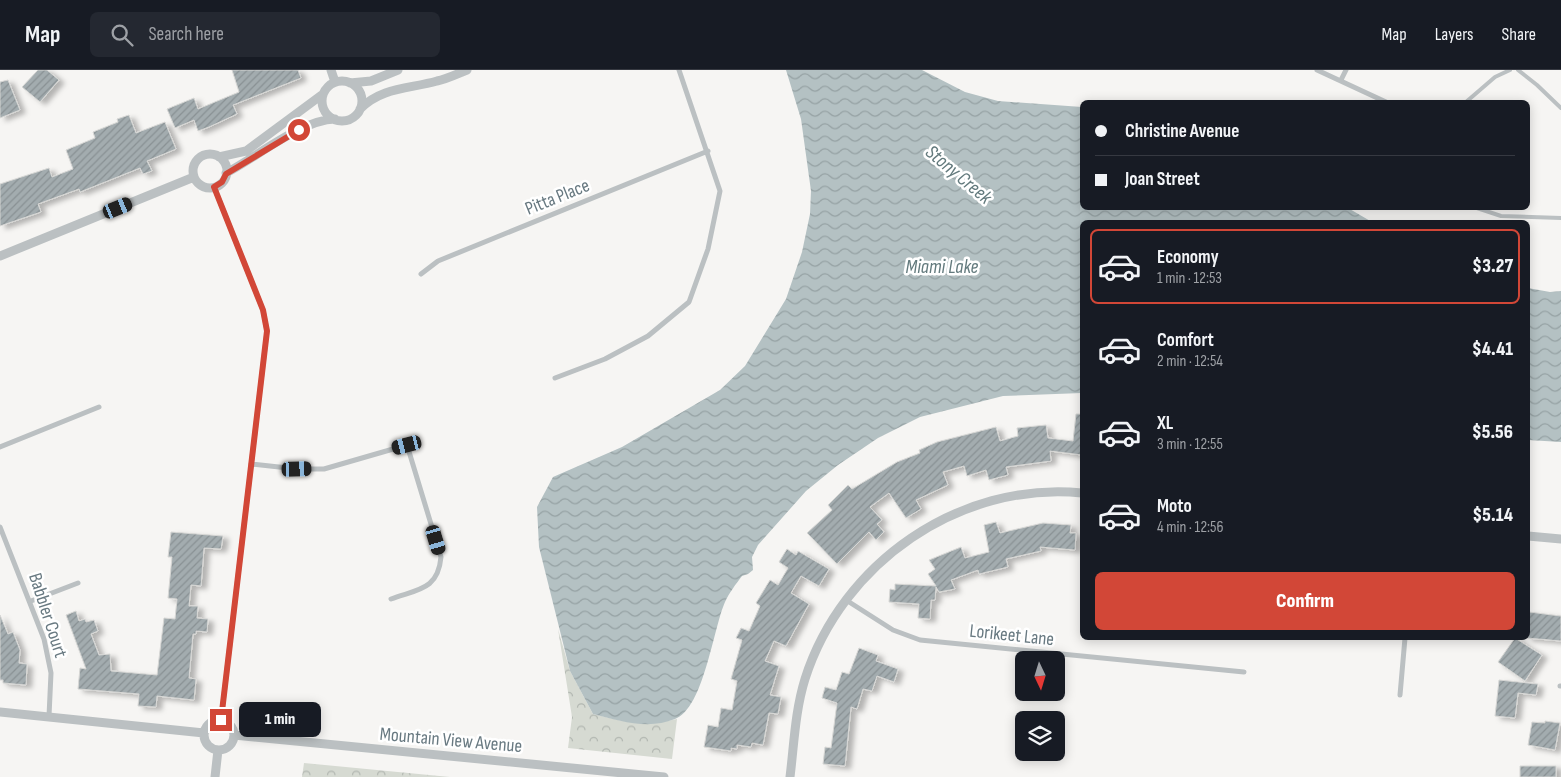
<!DOCTYPE html>
<html lang="en">
<head>
<meta charset="utf-8">
<style>
  body { margin:0; font-family:"Sofia Sans Condensed",sans-serif; background:#242831; color:#f1f3f6; height:100vh; display:flex; flex-direction:column; font-size:19px; white-space:nowrap }
  * { box-sizing:border-box; margin:0 }
  p { font-size:16px; color:#9ea1a6 }
  .icon { flex:none; width:28px; height:28px; fill:none; stroke:currentColor; stroke-width:2; stroke-linecap:round; stroke-linejoin:round }
  .map { position:relative; flex:1; overflow:hidden }
  .side { position:absolute; left:1080px; top:150px; width:450px; height:420px; display:flex; flex-direction:column; background:#171b24; border-radius:8px; box-shadow:0 2px 12px #0003 }
  .side>* { flex:none }
  .guide { position:absolute; left:1080px; top:30px; width:450px; height:110px; border-radius:8px; box-shadow:0 2px 12px #0003; display:grid; align-content:center; height:110px; padding:0 15px; background:#171b24 }
  .needle { width:32px; rotate:176deg }
  .buttons { position:absolute; left:1015px; top:581px; display:grid; gap:10px }
  .buttons a { display:grid; place-items:center; width:50px; height:50px; border-radius:8px; background:#171b24; box-shadow:0 2px 12px #0003; font-size:25px }
  .end { position:absolute; width:22px; height:22px; margin:-11px; border:6px solid #d24737; background:#fff; box-shadow:0 0 0 2px #fff }
  .from { border-radius:50% }
  .bubble { position:absolute; height:35px; border-radius:8px; background:#171b24; box-shadow:0 2px 12px #0003; font-size:16px; font-weight:800; line-height:35px; text-align:center }
  .car { position:absolute; width:15px; height:30px; margin:-15px -8px; border-radius:6px; box-shadow:0 0 4px 1px #0007; background:linear-gradient(#222 24%,#8ab4d8 0 40%,#222 0 76%,#8ab4d8 0 86%,#222 0) }
  .guide b { display:flex; align-items:center; gap:18px; height:48px; font-size:19px }
  .guide b+b { border-top:1px solid #363941 }
  .guide i { width:12px; height:12px; background:#f1f3f6 }
  ul { padding:9px 0 0; list-style:none }
  li { display:flex; align-items:center; gap:15px; height:75px; margin:0 10px 8px; padding:0 5px; border:2px solid transparent; border-radius:8px }
  li div { flex:1 }
  li b { display:block; font-size:19px }
  li em { font-style:normal; font-weight:800 }
  li.selected { border-color:#d24737 }
  li>.icon { width:45px; height:45px; stroke-width:1.5 }
  .action { display:flex; gap:10px; margin-top:auto; padding:10px 15px }
  .action a { flex:1; height:58px; border-radius:8px; background:#d24737; color:#fff; font-size:20px; font-weight:800; line-height:58px; text-align:center }
  header { display:flex; align-items:center; gap:30px; box-sizing:border-box; height:70px; padding:0 25px; background:#171b24; border-bottom:1px solid #363941 }
  header strong { font-size:24px }
  nav { display:flex; gap:28px; margin-inline-start:auto; font-size:18px }
  .search { width:350px; height:45px; background:#242831; display:flex; align-items:center; gap:12px; box-sizing:border-box; padding:0 18px; border-radius:8px; color:#9ea1a6; font-size:19px }
  .map>svg:first-child { display:block }
  .park { fill:url(#park-crowns) }
  .water { fill:url(#water-waves) }
  .building { fill:url(#building-hatch); stroke:#d7d7d5; filter:url(#shadow) }
  .lines { fill:none; stroke-linecap:round; stroke-linejoin:round }
  .service { stroke:#bbc0c2; stroke-width:4 }
  .minor { stroke:#bbc0c2; stroke-width:5 }
  .tertiary { stroke:#bbc0c2; stroke-width:9 }
  .route { stroke:#d24737; stroke-width:6 }
  .labels { text-anchor:middle; stroke-width:5; stroke-linejoin:round; paint-order:stroke }
  .street-label { font-size:19px; fill:#687981; stroke:#fff }
  .water-label { font-size:20px; font-style:italic; fill:#637a7d; stroke:#fff }
</style>
</head>
<body>
<header>
<strong>Map</strong>
<div class="search"><svg class="icon" aria-label="search" viewBox="0 0 24 24"><circle cx="10" cy="10" r="6"/><path d="M15 15l6 6"/></svg>Search here</div>
<nav><a>Map</a><a>Layers</a><a>Share</a></nav>
</header>
<div class="map">
<svg width="1561" height="707" viewBox="0 0 1561 707">
  <defs>
    <pattern id="park-crowns" width="20" height="18" patternUnits="userSpaceOnUse" patternTransform="scale(1.25)"><rect width="20" height="18" fill="#d6dad2"/><path d="M2 6a3 3 0 1 1 6 0M12 15a3 3 0 1 1 6 0" fill="none" stroke="#b1b6b0"/></pattern>
    <pattern id="water-waves" width="16" height="10" patternUnits="userSpaceOnUse" patternTransform="scale(1.25)"><rect width="16" height="10" fill="#b4c1c3"/><path d="M0 5q4-4 8 0t8 0" fill="none" stroke="#96a2a4"/></pattern>
    <pattern id="building-hatch" width="6" height="6" patternUnits="userSpaceOnUse" patternTransform="scale(1.25)"><rect width="6" height="6" fill="#a3acaf"/><path d="M-1 1l2-2M0 6l6-6M5 7l2-2" fill="none" stroke="#899194"/></pattern>
    <filter id="shadow"><feDropShadow dx="5.5" dy="3" stdDeviation="2.5" flood-color="#0004"/></filter>
  </defs>
  <rect width="100%" height="100%" fill="#f6f5f3"/>
  <path class="park" d="M558 559 570 601 593 644C624 652 644 657 677 649L672 689 568 678 572 647Z
    M304 693 450 707H302Z"/>
  <path class="water" d="M786 0H922L965 22 998 31 1082 37V138H1348L1372 152H1082V323L1003 326 920 347 878 368 838 395 806 421 758 475 752 487 753 500 748 504 742 506C736 514 729 523 725 532 713 559 704 638 675 649 648 660 620 651 593 644L570 601 539 477 537 437 553 407 622 377 720 320 745 296 786 229 802 182 810 144 811 121 801 49Z
    M1528 218 1550 222 1561 221V372L1528 370Z"/>
  <path class="building" d="M38 0H47L59 10 40 32 22 17Z
    M232 0H298L301 8 233 35 237 44 209 57 198 61 194 50 175 58 167 39 194 28 198 39 239 22Z
    M8 10 20 40 0 48V12Z
    M129 45 136 63 165 52 176 79 147 91 152 101 143 104 140 98 80 122 79 119 38 134 41 142 0 156V114L49 98 52 107 73 99 66 80 95 68 93 62 118 52 117 49Z
    M1076 344H1082V385L1050 381 1051 391 1006 397 1008 405 989 410 986 400 967 406 964 396 943 402 948 415 916 430 921 439 906 448 889 423 870 437 882 450 877 454 884 462 876 470 869 462 837 494 807 463 832 440 828 435 848 415 852 419 897 392 920 383 919 380 937 372 996 357 1000 371 1018 366 1017 358 1046 355 1048 368 1073 371Z
    M996 452 1000 463 1043 453 1071 455 1070 463H1076L1075 480 1040 477 1041 481 1006 489 1008 497 979 504 978 500 951 510 955 519 939 522 936 517 935 530H931L930 549 918 548 919 534 889 532 890 519 895 520V514L936 516 928 504 935 499 929 490 961 477 965 488 989 482 984 455Z
    M171 462 223 466 221 479 204 478 201 516 191 515 189 536H198L197 548 208 549 207 562 196 561V564H193L189 608 196 609 194 630 157 626 156 637 138 636 139 624 78 619 80 598 86 599 66 545 76 541 79 551 85 549 86 552 94 550 98 561 91 564 99 585 110 584 111 601 157 605 164 548 175 549 177 529 168 528 172 487H168Z
    M787 479 796 485 798 481 829 499 819 516 801 506 791 523 809 534 786 576 774 571 765 591 779 596 770 625 781 627 778 644 769 643 763 675 752 673 751 677 737 675V679L731 678V681L704 677 708 655 718 657 721 638 732 640 737 611 731 609 742 570 736 568 741 558 749 561 760 536 756 533 770 510 778 515 788 498 779 492Z
    M1529 542 1561 546V571L1527 568Z
    M0 545 8 564 13 562 20 580 19 593 27 594 26 615 3 613V610H0Z
    M1515 568 1542 585 1525 611 1498 592Z
    M859 578 878 585 876 591 898 599 894 612 877 606 872 621 863 619 857 639 851 637 845 696 823 694 825 677 831 678 837 633 822 628 825 617 836 620 842 602 849 604Z
    M1499 610 1538 614 1536 625 1518 623 1515 648 1495 646Z
    M1545 651 1560 653 1555 680 1528 675 1532 652 1545 653Z
    M1520 696H1556V707H1520Z"/>
  <g class="lines">
    <path class="service" d="M1518 0 1537 15 1561 38
      M1466 32 1495 7 1510 0
      M1477 138 1501 146 1561 148"/>
    <path class="minor" d="M1317 0 1386 32
      M1341 10 1346 0
      M214 117 263 240 267 261 221 650
      M421 204 438 191 708 81
      M555 308 605 289 648 266 689 232 708 179 720 121 679 0
      M0 377 99 337
      M251 394 297 399H324L407 375 441 487C438 520 418 519 391 529
      M0 457 44 569 51 603 49 646
      M846 530 893 560 920 570 1244 602
      M31 531 78 513
      M1560 616H1561
      M1400 625 1405 568"/>
    <path class="tertiary" d="M331 0 335 12
      M322 31a20 20 0 1 1 40 0a20 20 0 1 1-40 0Z
      M350 13 371 11 398 0
      M360 39C382 17 409 19 437 11 447 9 457 4 467 0
      M193 101a17 17 0 1 1 34 0a17 17 0 1 1-34 0Z
      M219 87 246 81 323 24
      M226 103C257 87 301 50 335 49
      M0 186 194 107
      M1528 466 1561 469
      M0 642 204 663
      M204 665a15 15 0 1 1 30 0a15 15 0 1 1-30 0Z
      M234 665 664 707
      M215 707 218 680
      M790 707C794 675 795 641 805 609 842 493 959 411 1082 423"/>
  </g>
  <g class="lines">
    <path class="route" d="M221 650 267 261 263 240 214 117 222 112 226 104 299 60"/>
  </g>
  <g class="labels">
    <g class="street-label">
      <text transform="translate(557 126) rotate(-22)" y="7">Pitta Place</text>
      <text transform="translate(49 545) rotate(72)" y="7">Babbler Court</text>
      <text transform="translate(1012 564) rotate(6)" y="7">Lorikeet Lane</text>
      <text transform="translate(451 669) rotate(5)" y="7">Mountain View Avenue</text>
    </g>
    <g class="water-label">
      <text transform="translate(959 104) rotate(40)" y="7">Stony Creek</text>
      <text x="942" y="203">Miami Lake</text>
    </g>
  </g>
</svg>
<div class="buttons">
<a><svg class="needle" viewBox="-14 -14 28 28"><path d="M0-13l5 13h-10z" fill="#e53935"/><path d="M0 13l5-13h-10z" fill="#9ea1a6"/></svg></a>
<a><svg class="icon" aria-label="layers" viewBox="0 0 24 24"><path d="M12 4l9 5-9 5-9-5zM3 14l9 5 9-5"/></svg></a>
</div>
<i class="end from" style="left:299px;top:60px"></i>
<i class="end" style="left:221px;top:650px"></i>
<div class="bubble" style="left:239px;top:632px;width:82px">1 min</div>
<i class="car" style="left:118px;top:138px;rotate:68deg"></i>
<i class="car" style="left:407px;top:375px;rotate:256deg"></i>
<i class="car" style="left:297px;top:399px;rotate:88deg"></i>
<i class="car" style="left:436px;top:470px;rotate:163deg"></i>
<div class="guide">
<b><i class="from"></i>Christine Avenue</b>
<b><i></i>Joan Street</b>
</div>
<section class="side">
<ul>
<li class="selected"><svg class="icon" aria-label="car" viewBox="0 0 24 24"><path d="M5 17H2v-5l4-1 3-4h7l3 4 3 1v5h-3M9 17h6M6 11h13"/><circle cx="7" cy="17" r="2"/><circle cx="17" cy="17" r="2"/></svg><div><b>Economy</b><p>1 min · 12:53</p></div><em>$3.27</em></li>
<li><svg class="icon" aria-label="car" viewBox="0 0 24 24"><path d="M5 17H2v-5l4-1 3-4h7l3 4 3 1v5h-3M9 17h6M6 11h13"/><circle cx="7" cy="17" r="2"/><circle cx="17" cy="17" r="2"/></svg><div><b>Comfort</b><p>2 min · 12:54</p></div><em>$4.41</em></li>
<li><svg class="icon" aria-label="car" viewBox="0 0 24 24"><path d="M5 17H2v-5l4-1 3-4h7l3 4 3 1v5h-3M9 17h6M6 11h13"/><circle cx="7" cy="17" r="2"/><circle cx="17" cy="17" r="2"/></svg><div><b>XL</b><p>3 min · 12:55</p></div><em>$5.56</em></li>
<li><svg class="icon" aria-label="car" viewBox="0 0 24 24"><path d="M5 17H2v-5l4-1 3-4h7l3 4 3 1v5h-3M9 17h6M6 11h13"/><circle cx="7" cy="17" r="2"/><circle cx="17" cy="17" r="2"/></svg><div><b>Moto</b><p>4 min · 12:56</p></div><em>$5.14</em></li>
</ul>
<div class="action"><a>Confirm</a></div>
</section>
</div>
</body>
</html>
